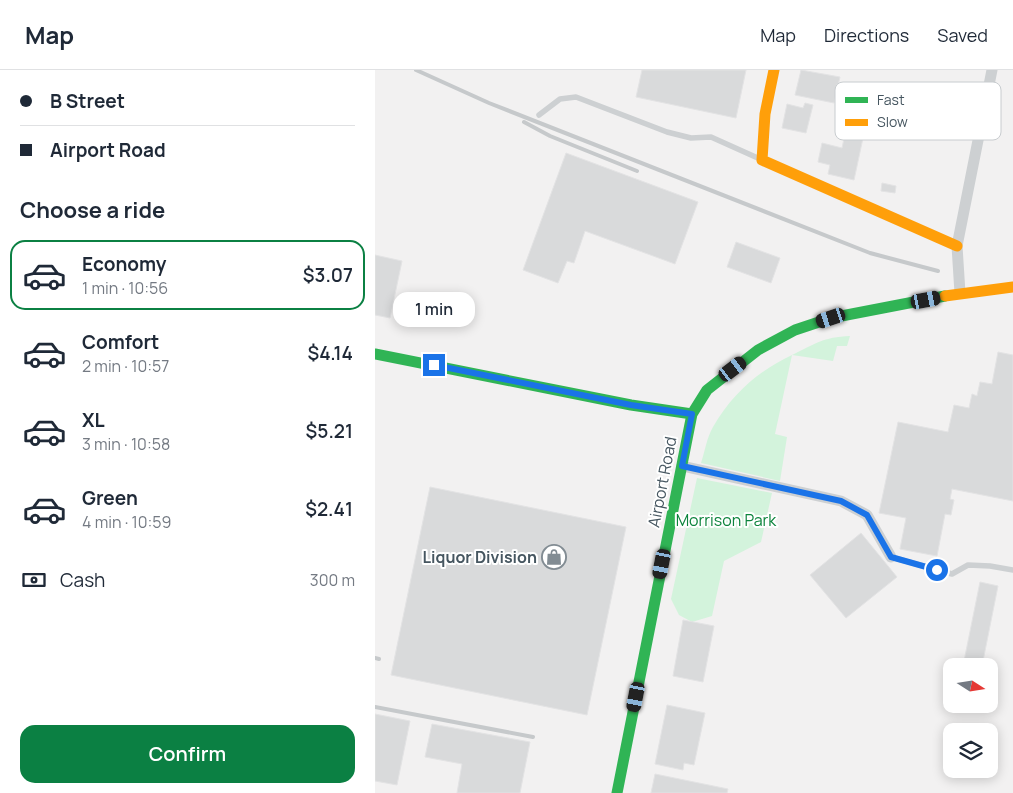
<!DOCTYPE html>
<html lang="en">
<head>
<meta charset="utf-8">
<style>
  body { margin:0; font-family:Manrope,sans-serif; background:#f6f6f7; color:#1f2937; height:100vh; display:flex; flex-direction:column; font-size:19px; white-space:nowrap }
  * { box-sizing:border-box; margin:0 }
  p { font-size:16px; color:#747a83 }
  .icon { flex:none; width:28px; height:28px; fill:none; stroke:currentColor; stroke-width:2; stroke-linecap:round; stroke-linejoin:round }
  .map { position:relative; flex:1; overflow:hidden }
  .sheet { display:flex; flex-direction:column; background:#fff; width:375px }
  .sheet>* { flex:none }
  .hud { display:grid; align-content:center; height:110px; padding:0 20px; background:#fff }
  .needle { width:32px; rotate:102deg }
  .fabs { position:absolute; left:568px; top:588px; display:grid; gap:10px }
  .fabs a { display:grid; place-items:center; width:55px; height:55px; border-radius:10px; background:#fff; box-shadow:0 2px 12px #0003; font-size:25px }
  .end { position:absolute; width:22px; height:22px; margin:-11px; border:6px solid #1a73e8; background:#fff; box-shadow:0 0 0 2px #fff }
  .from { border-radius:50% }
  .bubble { position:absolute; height:35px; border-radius:15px; background:#fff; box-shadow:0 2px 12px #0003; font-size:16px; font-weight:600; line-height:35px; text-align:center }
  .car { position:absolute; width:15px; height:30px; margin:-15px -8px; border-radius:6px; box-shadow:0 0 4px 1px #0007; background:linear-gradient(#222 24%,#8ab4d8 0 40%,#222 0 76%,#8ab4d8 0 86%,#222 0) }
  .hud b { display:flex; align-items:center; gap:18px; height:48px; font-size:19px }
  .hud b+b { border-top:1px solid #e0e1e3 }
  .hud i { width:12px; height:12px; background:#1f2937 }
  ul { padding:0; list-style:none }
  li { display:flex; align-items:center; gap:15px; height:70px; margin:0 10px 8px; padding:0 10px; border:2px solid transparent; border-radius:15px }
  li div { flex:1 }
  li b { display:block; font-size:19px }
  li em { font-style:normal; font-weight:600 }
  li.active { border-color:#0b8043 }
  li>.icon { width:45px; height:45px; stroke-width:1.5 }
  h2 { padding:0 20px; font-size:22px; line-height:60px }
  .pay { display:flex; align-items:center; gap:12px; height:55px; padding:0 20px; font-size:19px }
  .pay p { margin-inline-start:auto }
  .action { display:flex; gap:10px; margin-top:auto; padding:10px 20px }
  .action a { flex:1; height:58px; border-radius:15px; background:#0b8043; color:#fff; font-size:20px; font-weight:600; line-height:58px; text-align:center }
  header { display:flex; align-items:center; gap:30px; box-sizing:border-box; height:70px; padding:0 25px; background:#fff; border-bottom:1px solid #e0e1e3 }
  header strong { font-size:24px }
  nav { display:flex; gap:28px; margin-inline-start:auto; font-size:18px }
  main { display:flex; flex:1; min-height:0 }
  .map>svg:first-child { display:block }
  .green { fill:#d3f3dc }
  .building { fill:#d9dadb; stroke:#e3e3e4 }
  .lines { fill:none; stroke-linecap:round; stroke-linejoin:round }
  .lane { stroke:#cdd0d2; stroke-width:5.5 }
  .street { stroke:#cdd0d2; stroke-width:11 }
  .fast { stroke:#30b455; stroke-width:11 }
  .slow { stroke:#ff9f0a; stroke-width:11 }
  .rail { stroke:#c6c9cb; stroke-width:4 }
  .route { stroke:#1a73e8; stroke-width:6 }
  .labels { text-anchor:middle; stroke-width:4; stroke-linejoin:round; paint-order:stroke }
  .street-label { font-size:16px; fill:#465660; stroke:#fff }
  .park-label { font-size:16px; fill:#0d843d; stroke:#fff }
  .poi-label { font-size:16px; font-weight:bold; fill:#465660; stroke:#fff; text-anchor:end }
  .key { fill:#fff; stroke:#c8cccf; stroke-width:1 }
  .key-label { font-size:14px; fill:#465660 }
</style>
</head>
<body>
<header>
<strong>Map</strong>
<nav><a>Map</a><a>Directions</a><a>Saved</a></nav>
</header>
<main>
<section class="sheet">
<div class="hud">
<b><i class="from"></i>B Street</b>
<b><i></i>Airport Road</b>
</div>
<h2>Choose a ride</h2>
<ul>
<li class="active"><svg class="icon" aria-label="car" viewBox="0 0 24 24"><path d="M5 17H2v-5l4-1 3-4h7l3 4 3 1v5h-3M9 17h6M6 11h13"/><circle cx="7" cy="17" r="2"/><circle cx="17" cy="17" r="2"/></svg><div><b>Economy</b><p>1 min · 10:56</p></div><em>$3.07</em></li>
<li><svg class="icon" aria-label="car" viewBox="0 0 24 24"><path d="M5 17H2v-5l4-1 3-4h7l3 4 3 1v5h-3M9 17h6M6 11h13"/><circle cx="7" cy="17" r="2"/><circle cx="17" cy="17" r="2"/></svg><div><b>Comfort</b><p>2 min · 10:57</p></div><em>$4.14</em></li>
<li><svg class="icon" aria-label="car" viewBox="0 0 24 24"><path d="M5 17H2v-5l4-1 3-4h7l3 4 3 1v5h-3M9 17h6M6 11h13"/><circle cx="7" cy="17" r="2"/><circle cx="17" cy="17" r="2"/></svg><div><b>XL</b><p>3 min · 10:58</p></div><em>$5.21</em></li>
<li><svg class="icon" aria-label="car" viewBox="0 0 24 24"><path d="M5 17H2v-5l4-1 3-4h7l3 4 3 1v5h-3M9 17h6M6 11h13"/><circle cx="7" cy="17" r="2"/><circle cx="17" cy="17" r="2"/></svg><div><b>Green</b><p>4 min · 10:59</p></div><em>$2.41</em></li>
</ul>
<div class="pay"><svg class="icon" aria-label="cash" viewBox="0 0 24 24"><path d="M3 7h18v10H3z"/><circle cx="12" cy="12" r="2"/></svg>Cash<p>300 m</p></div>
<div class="action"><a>Confirm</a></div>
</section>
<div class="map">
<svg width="638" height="723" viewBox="0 0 638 723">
  <rect width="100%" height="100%" fill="#f2f1f1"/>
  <path class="green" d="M475 266 472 276H462L458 291 417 285 400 364 412 367 405 411 326 393C330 381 332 367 338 357 357 324 383 301 417 285 440 274 448 267 475 266Z
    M322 408 397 423 386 472 349 491 337 546 317 552 304 545 296 529Z"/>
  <path class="building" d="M267 0H371L361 48 261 27Z
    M426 0 465 7 459 33 420 25Z
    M430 33 438 35 431 63 407 58 412 34 428 38Z
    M470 64 488 68 479 110 453 104 455 95 443 92 447 73 467 78Z
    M191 83 323 132 300 194 210 161 199 193 192 191 183 213 148 200Z
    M507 113 521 116 520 123 506 121Z
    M361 172 405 188 396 213 352 197Z
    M0 185 27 191 15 248 0 245Z
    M623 282 638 285V431L577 419 575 429 579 430 576 445 570 444 562 486 525 479 531 448 504 443 523 352 573 362 579 335 594 338 597 324 602 326 605 312 617 314Z
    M55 417 251 457 212 645 16 605Z
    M486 463 522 507 471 548 435 505Z
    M605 512 623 516 607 596H588Z
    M308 550 339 556 328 612 298 606Z
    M292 635 330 643 319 695 309 693 308 700 280 694Z
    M0 644 35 651 22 715 0 711Z
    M57 654 155 672 145 723H82L87 694 50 687Z
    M280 704 353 719 352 723H276Z"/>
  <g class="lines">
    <path class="lane" d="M164 45 185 29 201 27 292 62 316 68 336 67 385 89
      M516 487 577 504 593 495 615 496 638 500"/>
    <path class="street" d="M585 223 582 176 617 0
      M307 396 466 431 492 445 516 487"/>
    <path class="fast" d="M0 284 256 335 317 344
      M242 723 317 344 332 320 383 280 420 260 456 248 570 226"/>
    <path class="slow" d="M399 0 390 44 387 90 582 176
      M570 226 638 217"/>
    <path class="rail" d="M41 0 114 33 495 183 563 201
      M149 52 175 66 262 101
      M0 588 4 589
      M0 637 158 667"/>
  </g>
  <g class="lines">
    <path class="route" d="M59 295 256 335 317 344 307 396 466 431 492 445 516 487 562 500"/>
  </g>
  <defs>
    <symbol id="shop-ring" viewBox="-11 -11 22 22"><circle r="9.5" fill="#fff" stroke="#828c93" stroke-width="1.5"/><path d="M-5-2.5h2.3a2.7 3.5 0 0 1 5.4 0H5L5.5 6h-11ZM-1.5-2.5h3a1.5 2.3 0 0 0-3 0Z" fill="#828c93"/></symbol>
  </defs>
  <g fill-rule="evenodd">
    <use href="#shop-ring" x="165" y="473" width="28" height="28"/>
  </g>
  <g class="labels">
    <g class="street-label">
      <text transform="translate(287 412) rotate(-79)" y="6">Airport Road</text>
    </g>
    <g class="park-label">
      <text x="351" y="456">Morrison Park</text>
    </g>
    <g class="poi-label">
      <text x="162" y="493">Liquor Division</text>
    </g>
  </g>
  <rect x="460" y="12" width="166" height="58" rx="8" class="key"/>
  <rect x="470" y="27" width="23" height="6" fill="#30b455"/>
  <rect x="470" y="49" width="23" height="7" fill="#ff9f0a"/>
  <g class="key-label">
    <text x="502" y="35">Fast</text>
    <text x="502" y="57">Slow</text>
  </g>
</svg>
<div class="fabs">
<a><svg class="needle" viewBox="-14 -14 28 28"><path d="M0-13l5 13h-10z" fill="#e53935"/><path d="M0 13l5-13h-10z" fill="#747a83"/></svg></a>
<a><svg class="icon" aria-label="layers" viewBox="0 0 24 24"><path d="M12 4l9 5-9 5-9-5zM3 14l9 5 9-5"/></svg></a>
</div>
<i class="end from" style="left:562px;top:500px"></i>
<i class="end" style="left:59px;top:295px"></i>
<div class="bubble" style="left:18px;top:222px;width:82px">1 min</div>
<i class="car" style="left:551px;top:230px;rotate:79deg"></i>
<i class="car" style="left:456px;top:248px;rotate:252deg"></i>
<i class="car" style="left:358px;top:299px;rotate:53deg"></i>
<i class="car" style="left:287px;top:494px;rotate:191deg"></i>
<i class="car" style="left:261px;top:627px;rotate:191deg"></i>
</div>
</main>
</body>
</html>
